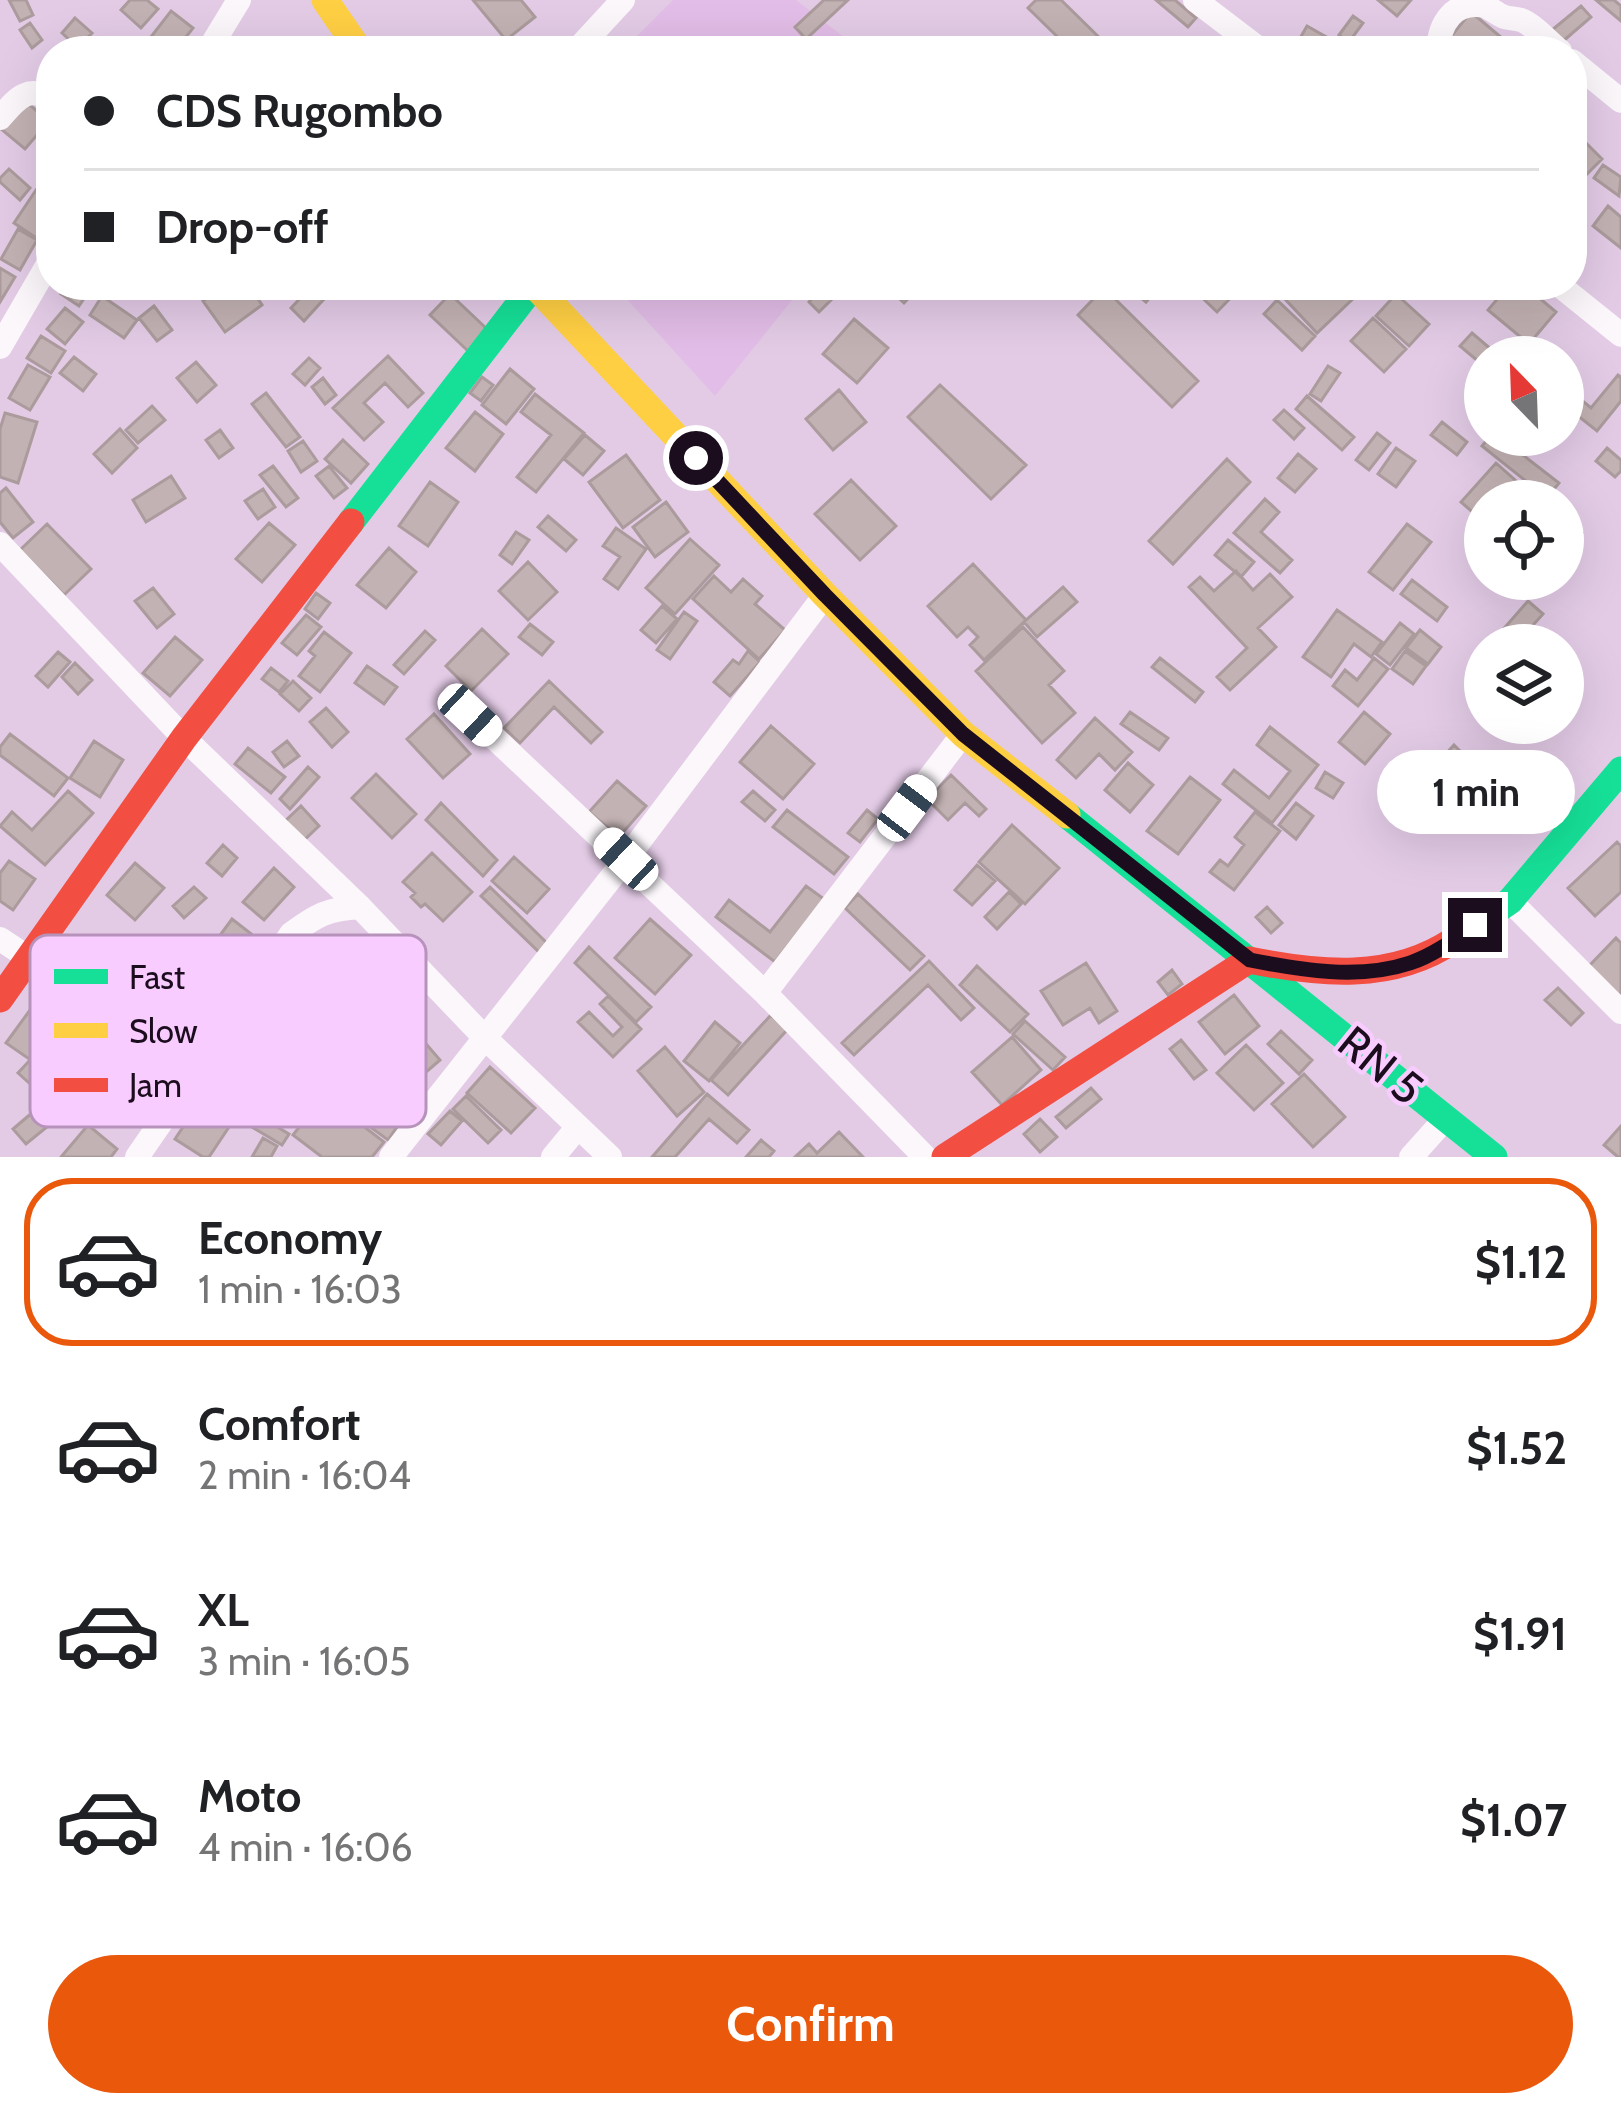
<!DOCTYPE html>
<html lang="en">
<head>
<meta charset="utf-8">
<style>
  body { margin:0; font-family:Cabin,sans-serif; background:#f6f6f6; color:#202124; height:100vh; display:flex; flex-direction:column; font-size:45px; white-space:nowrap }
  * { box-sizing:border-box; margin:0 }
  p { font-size:39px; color:#757577 }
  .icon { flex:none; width:66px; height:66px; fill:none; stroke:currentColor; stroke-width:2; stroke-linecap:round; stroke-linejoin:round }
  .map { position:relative; height:1157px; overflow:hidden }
  .drawer { display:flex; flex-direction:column; background:#fff; flex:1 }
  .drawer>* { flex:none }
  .banner { position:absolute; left:36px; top:36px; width:1551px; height:264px; border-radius:48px; box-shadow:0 12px 48px #0002; display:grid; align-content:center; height:264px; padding:0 48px; background:#fff }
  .needle { width:78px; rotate:337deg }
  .controls { position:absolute; left:1464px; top:336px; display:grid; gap:24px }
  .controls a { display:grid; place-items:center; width:120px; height:120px; border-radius:50%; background:#fff; box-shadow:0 12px 48px #0002; font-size:60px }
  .end { position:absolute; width:54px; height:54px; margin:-27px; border:15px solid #1c0d1e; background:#fff; box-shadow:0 0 0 6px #fff }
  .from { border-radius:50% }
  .bubble { position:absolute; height:84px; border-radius:42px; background:#fff; box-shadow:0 12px 48px #0002; font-size:39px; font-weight:700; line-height:84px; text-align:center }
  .car { position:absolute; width:36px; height:72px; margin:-36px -18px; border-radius:15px; box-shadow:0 0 9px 3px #0007; background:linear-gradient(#fff 24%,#345 0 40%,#fff 0 76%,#345 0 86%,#fff 0) }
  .banner b { display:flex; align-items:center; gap:42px; height:114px; font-size:45px }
  .banner b+b { border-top:3px solid #e0e0e0 }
  .banner i { width:30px; height:30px; background:#202124 }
  ul { padding:21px 0 0; list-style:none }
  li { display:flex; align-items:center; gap:36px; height:168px; margin:0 24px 18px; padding:0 24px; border:6px solid transparent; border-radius:48px }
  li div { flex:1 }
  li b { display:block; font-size:45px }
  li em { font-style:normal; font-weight:700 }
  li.on { border-color:#ea580c }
  li>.icon { width:108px; height:108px; stroke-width:1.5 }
  .cta { display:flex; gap:24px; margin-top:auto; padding:24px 48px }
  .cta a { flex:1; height:138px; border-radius:72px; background:#ea580c; color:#fff; font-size:48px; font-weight:700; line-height:138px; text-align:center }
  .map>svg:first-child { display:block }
  .built { fill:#e2bde7 }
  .building { fill:#c3b2b3; stroke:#ab9b9d; stroke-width:3 }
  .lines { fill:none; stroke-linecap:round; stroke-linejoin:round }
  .street { stroke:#fbf7fb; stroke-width:24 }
  .fast { stroke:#16e098; stroke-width:27 }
  .slow { stroke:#ffcf43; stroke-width:27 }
  .jam { stroke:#f24e42; stroke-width:27 }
  .route { stroke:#1c0d1e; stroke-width:15 }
  .labels { text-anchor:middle; stroke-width:9; stroke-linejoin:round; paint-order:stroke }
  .street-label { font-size:45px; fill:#1c0d1e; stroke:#f9ccff }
  .key { fill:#f9ccff; stroke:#b793bc; stroke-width:3 }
  .key-label { font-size:33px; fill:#1c0d1e }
</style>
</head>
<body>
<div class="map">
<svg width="1621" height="1157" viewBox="0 0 1621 1157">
  <rect width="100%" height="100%" fill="#e3cbe6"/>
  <path class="built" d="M673 0H796L862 51H622Z
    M614 285H804L715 396Z"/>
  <path class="building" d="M9 0H26L33 15 20 21Z
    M130 0H147L158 9 141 28 121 10Z
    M473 0H521L535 17 506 40Z
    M824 0H848L806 39 795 27Z
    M1036 0H1061L1113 51H1072L1028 8Z
    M1156 0H1175L1196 18 1188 27Z
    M1378 0H1411L1397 16Z
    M1596 0H1614L1621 6V21Z
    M1581 6 1591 17 1562 42 1552 30Z
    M171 11 193 28 175 51H140Z
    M1471 12 1509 44 1503 51H1462L1448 40Z
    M1353 16 1363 23 1349 42 1339 35Z
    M75 18 92 33 78 48 62 33Z
    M30 23 42 40 32 48 20 30Z
    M1307 26 1339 44 1335 51H1301L1295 47Z
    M25 101 49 121 25 149 1 129Z
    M1576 133 1602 159 1582 179 1572 170V137Z
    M1603 165 1621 177 1619 196 1594 178Z
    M9 169 30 188 20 200 0 182V178Z
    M36 190 51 200V220L38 239 14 223Z
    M1608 206 1621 217V248L1593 226Z
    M18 229 37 240 20 270 1 259Z
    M0 268 15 277 0 302Z
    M67 285H93L79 306 61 294Z
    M226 285H249L262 305 225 332 203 301Z
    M885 285H921L904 303Z
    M1126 285H1160L1146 302Z
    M1193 285H1243L1217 312 1191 287Z
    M1298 285H1349L1358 294 1317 333 1284 298Z
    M1509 285H1524L1556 312 1529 344 1488 310Z
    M311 287 324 299 304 321 291 308Z
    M1104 288 1198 381 1172 407 1078 315Z
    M820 289 831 300 819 312 809 302Z
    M450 294 488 330 468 351 430 315Z
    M1396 294 1429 324 1409 346 1376 316Z
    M102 296 137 320 124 338 90 315Z
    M1277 300 1315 336 1302 350 1264 314Z
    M154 306 172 330 157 341 139 318Z
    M65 308 83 322 65 344 47 329Z
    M1373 318 1406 349 1384 372 1351 341Z
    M854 319 888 348 857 383 823 354Z
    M1472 333 1499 356 1485 357V367L1460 346Z
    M41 336 65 351 51 373 27 358Z
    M388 356 423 393 408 407 385 383 364 403 383 422 364 440 333 408Z
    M74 357 96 374 83 391 60 373Z
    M309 358 320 368 305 385 293 374Z
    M196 362 216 385 197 402 177 378Z
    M28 365 50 377 30 410 9 398Z
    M1328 366 1340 373 1321 401 1310 394Z
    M510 369 534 389 506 424 482 405Z
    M1618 375 1621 377V401L1597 431 1563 404V392L1567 388 1591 408Z
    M482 377 493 385 481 401 470 393Z
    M323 378 336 395 325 404 312 387Z
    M940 385 1026 465 991 499 908 417Z
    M839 390 866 422 833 450 806 419Z
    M266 393 300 437 286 447 252 404Z
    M535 394 584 433 536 492 517 477 551 435 521 412Z
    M1307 396 1354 437 1342 450 1296 409Z
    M152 406 165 420 138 443 126 430Z
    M1284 410 1304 428 1294 439 1274 420Z
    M475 412 503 434 475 471 446 448Z
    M5 413 37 422 18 483 0 477V429Z
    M1442 422 1467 442 1457 455 1431 435Z
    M120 429 137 448 112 473 94 454Z
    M220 430 233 448 219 458 206 440Z
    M1377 433 1390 443 1369 470 1356 460Z
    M585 435 604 451 583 475 564 459Z
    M1491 435H1512L1506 442 1559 483 1547 498 1482 446Z
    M343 440 368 464 351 483 325 459Z
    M303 441 317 461 301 472 288 451Z
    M1396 448 1415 461 1396 487 1378 474Z
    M1607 448 1621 460V471L1615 477 1596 461Z
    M1298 454 1316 469 1295 492 1278 478Z
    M626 455 660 500 623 528 589 482Z
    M1227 459 1250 482 1173 564 1149 541Z
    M1496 463 1524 488 1512 501H1485V523L1461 502Z
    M273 466 298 498 286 507 260 475Z
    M329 466 347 488 334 498 316 476Z
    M171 476 185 498 146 522 133 500Z
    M851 480 896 526 860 560 815 514Z
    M430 482 458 502 428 546 399 526Z
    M6 488 33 522 13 538 0 522V493Z
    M263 489 275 507 258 519 245 501Z
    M1265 499 1279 512 1261 532 1292 560 1280 573 1234 533Z
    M666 502 688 532 655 557 633 527Z
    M548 516 576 540 566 551 538 527Z
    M1569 522 1582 533 1563 556V529Z
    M269 523 295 545 262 582 236 559Z
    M47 524 91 569 64 595 20 550Z
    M1407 524 1431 542 1393 590 1369 572Z
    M616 528 646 549 618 589 604 579 620 557 603 546Z
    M516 532 529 540 512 564 500 555Z
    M690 539 719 565 675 614 646 588Z
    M1228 540 1254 562 1241 577 1215 555Z
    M389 548 416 572 386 608 357 585Z
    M528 562 557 592 528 620 499 591Z
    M973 564 1026 620 984 660 970 645 978 637 968 627 957 637 928 606Z
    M1236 571 1253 590 1270 574 1292 597 1258 628 1276 647 1230 690 1217 677 1247 648 1189 587 1200 577 1214 591Z
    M714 576 731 592 743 579 762 596 755 604 785 630 759 659 693 599Z
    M1412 580 1447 607 1437 621 1401 594Z
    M1063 587 1077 602 1037 637 1024 622Z
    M153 588 174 614 157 628 135 601Z
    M316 593 330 603 318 619 305 609Z
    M1528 601 1543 614 1526 633 1535 642 1533 645H1512L1499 634Z
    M662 606 677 619 656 643 641 630Z
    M1337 610 1382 642 1371 657 1354 644 1331 677 1303 657Z
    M684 612 697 621 670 659 657 650Z
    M306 615 321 627 297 655 282 643Z
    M1400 623 1414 634 1390 665 1376 654Z
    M530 624 553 642 542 655 519 637Z
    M1023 627 1064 671 1049 685 1075 713 1042 743 976 671Z
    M482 629 508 654 471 691 446 666Z
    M1420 630 1441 647 1428 664 1406 648Z
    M425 631 435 640 404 674 394 665Z
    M324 632 351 653 320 692 299 676 315 656 309 651Z
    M175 637 202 660 170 696 143 673Z
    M748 651 760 662 730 696 714 682 733 660 739 664Z
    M1405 651 1426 666 1413 684 1392 669Z
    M58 652 70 662 48 687 36 676Z
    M1160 658 1203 692 1195 702 1152 667Z
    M1374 658 1388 669 1358 706 1333 686 1345 670 1357 680Z
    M75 663 92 680 78 694 62 677Z
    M367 666 397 687 384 704 355 683Z
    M271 668 288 681 279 692 262 679Z
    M293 681 311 698 299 711 280 694Z
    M549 681 602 732 591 743 554 707 520 743 504 728Z
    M326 708 348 732 332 747 310 722Z
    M1130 712 1168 738 1159 750 1121 724Z
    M1364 712 1390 734 1365 764 1339 742Z
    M434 714 470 754 443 778 407 739Z
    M1095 718 1132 752 1115 770 1099 754 1076 778 1057 760Z
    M771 726 814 764 783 799 740 762Z
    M1270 727 1318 765 1272 823 1223 784 1234 770 1269 798 1290 771 1257 745Z
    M10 734 68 778 54 796 0 755V747Z
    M94 741 123 760 100 797 70 778Z
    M287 741 299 756 284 767 273 752Z
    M1454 745 1485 776 1449 817 1416 787Z
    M248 748 285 777 271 793 235 764Z
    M1128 763 1153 785 1130 812 1105 790Z
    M308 767 319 777 290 809 280 799Z
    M1325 772 1343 783 1333 798 1316 788Z
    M376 774 416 814 392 838 352 798Z
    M951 775 986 809 979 816 965 803 948 820 927 799Z
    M1190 777 1220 800 1178 854 1147 831Z
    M617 781 646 806 619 837 589 812Z
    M68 791 93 813 45 865 0 826 12 812 32 830Z
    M753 791 775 810 765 821 742 802Z
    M441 803 497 860 483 876 426 820Z
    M1296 803 1313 816 1296 839 1279 825Z
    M301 806 319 826 301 843 283 823Z
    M787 810 848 857 834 874 773 827Z
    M867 810 878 819 860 842 848 833Z
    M1255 812 1280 831 1234 890 1210 872 1220 860 1228 866 1244 845 1235 837Z
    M1012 825 1059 868 1025 904 979 862Z
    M1617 842 1621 846V892L1595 916 1568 888Z
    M223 845 237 858 222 876 207 863Z
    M432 853 472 892 443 921 425 904 421 907 411 897 415 893 403 882Z
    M514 857 549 889 527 913 492 881Z
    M9 861 35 879 13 910 0 901V873Z
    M135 863 164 888 135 920 107 895Z
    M977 865 995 881 972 905 955 890Z
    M274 868 294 887 264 920 243 902Z
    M806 886 824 899 775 962 716 917 729 900 770 932Z
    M194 887 206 898 184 918 173 906Z
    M490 887 550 946 542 955 481 896Z
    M1009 892 1021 904 997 929 985 917Z
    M858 894 924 956 910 970 845 908Z
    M1267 907 1282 923 1271 933 1256 917Z
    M232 919 254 936 232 965 210 949Z
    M650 919 691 955 655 994 615 958Z
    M1616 938 1621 943V997L1589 966Z
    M589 947 651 1007 636 1022 575 963Z
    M929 961 974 1008 961 1020 928 985 854 1055 842 1043Z
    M1086 963 1117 1011 1099 1023 1090 1008 1063 1025 1041 991Z
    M977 966 1028 1014 1010 1032 960 985Z
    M1172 970 1182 984 1168 995 1158 982Z
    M1558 988 1583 1013 1571 1025 1545 1000Z
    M1234 995 1259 1026 1225 1054 1199 1022Z
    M608 996 641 1029 613 1057 578 1022 589 1012 613 1036 622 1027 600 1004Z
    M30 1010 58 1030 35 1063 6 1043Z
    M771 1015 787 1030 728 1095 711 1080Z
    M1025 1021 1065 1057 1053 1070 1013 1034Z
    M715 1022 740 1043 709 1081 684 1061Z
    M415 1031 440 1060 424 1074 399 1045Z
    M1281 1031 1312 1060 1299 1074 1268 1044Z
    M1012 1037 1041 1070 1002 1105 972 1072Z
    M1181 1040 1206 1070 1194 1079 1170 1049Z
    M1246 1045 1283 1083 1254 1110 1217 1073Z
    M665 1047 704 1092 677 1116 638 1071Z
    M30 1060 57 1085 46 1098 18 1073Z
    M490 1067 535 1108 511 1133 467 1093Z
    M1304 1074 1345 1117 1313 1147 1272 1104Z
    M336 1078 399 1124 388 1140 325 1094Z
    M212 1088 289 1134 282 1145 205 1099Z
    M1091 1088 1101 1099 1066 1128 1056 1117Z
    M318 1091 384 1142 372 1157H322L293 1135 304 1121 298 1116Z
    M707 1094 749 1130 737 1143 709 1119 675 1157H652Z
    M466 1096 501 1130 488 1143 453 1109Z
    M40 1106 53 1122 26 1144 13 1129Z
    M197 1106 229 1127 209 1157H203L175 1139Z
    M450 1111 462 1121 441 1145 428 1134Z
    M1040 1119 1057 1137 1040 1152 1024 1134Z
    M88 1125 117 1149 111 1157H61Z
    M1621 1126V1157H1618L1604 1145Z
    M839 1132 863 1157H795L809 1144 817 1153Z
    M263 1138 277 1146 271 1157H252Z
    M761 1140 774 1151 769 1157H746Z"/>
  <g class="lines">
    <path class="street" d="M1195 0 1262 51
      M208 51 239 0
      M576 51 623 0
      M1438 51C1439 24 1453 0 1485 6 1488 7 1499 15 1502 16 1508 19 1515 18 1521 20 1534 25 1549 42 1560 51
      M1572 61 1621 101
      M0 118C15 101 28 83 51 100
      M1559 285 1621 335
      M0 347 51 259
      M0 544 184 738 360 907
      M470 715 765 993 925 1157
      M1510 901 1621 1012
      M0 939 29 958
      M765 993 963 734
      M137 1157 291 934C317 915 327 909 360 907L485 1038 610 1157
      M391 1157 626 859 825 595
      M553 1157 577 1128
      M1411 1157 1446 1118"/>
    <path class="fast" d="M351 522 534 285
      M1067 815 1494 1157
      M1454 940 1510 901 1621 770"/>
    <path class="slow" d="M325 0 360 51
      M534 285 825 595 963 734 1067 815"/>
    <path class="jam" d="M0 999 184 738 351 522
      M945 1157 1249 960C1319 974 1392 982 1454 940"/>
  </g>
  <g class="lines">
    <path class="route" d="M696 458 825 595 963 734 1250 960C1301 970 1359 980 1410 963 1434 955 1455 939 1475 925"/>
  </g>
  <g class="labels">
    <g class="street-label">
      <text transform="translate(1381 1065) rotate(39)" y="16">RN 5</text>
    </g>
  </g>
  <rect x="30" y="935" width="396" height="192" rx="18" class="key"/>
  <rect x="54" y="969" width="54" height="15" fill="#16e098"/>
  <rect x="54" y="1023" width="54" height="15" fill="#ffcf43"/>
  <rect x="54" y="1078" width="54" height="14" fill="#f24e42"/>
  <g class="key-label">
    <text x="129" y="989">Fast</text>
    <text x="129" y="1043">Slow</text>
    <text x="129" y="1097">Jam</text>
  </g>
</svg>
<div class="controls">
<a><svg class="needle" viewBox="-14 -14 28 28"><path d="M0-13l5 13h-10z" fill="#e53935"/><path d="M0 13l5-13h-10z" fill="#757577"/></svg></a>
<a><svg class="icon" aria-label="locate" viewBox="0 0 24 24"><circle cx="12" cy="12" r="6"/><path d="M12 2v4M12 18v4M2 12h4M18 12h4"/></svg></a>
<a><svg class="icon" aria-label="layers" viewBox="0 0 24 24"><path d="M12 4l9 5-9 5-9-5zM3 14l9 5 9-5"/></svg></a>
</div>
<i class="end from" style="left:696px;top:458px"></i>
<i class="end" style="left:1475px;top:925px"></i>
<div class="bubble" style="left:1377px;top:750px;width:198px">1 min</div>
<i class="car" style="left:470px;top:715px;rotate:133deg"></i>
<i class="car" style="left:907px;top:808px;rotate:37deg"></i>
<i class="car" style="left:626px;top:859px;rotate:313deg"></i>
<div class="banner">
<b><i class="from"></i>CDS Rugombo</b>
<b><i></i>Drop-off</b>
</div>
</div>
<section class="drawer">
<ul>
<li class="on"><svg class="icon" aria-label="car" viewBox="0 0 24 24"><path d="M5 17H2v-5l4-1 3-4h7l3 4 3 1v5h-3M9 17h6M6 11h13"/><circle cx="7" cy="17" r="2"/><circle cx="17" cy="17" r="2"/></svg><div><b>Economy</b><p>1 min · 16:03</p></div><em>$1.12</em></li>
<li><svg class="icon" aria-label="car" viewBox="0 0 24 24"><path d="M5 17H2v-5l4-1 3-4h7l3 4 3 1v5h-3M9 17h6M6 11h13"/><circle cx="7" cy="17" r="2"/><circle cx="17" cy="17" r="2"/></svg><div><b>Comfort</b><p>2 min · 16:04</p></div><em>$1.52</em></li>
<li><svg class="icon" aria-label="car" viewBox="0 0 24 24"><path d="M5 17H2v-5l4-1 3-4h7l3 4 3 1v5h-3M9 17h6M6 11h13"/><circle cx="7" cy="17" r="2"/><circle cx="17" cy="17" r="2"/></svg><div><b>XL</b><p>3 min · 16:05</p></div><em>$1.91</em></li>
<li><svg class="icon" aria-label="car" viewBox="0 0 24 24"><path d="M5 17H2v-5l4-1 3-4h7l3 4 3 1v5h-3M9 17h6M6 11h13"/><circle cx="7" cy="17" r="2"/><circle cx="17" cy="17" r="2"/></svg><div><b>Moto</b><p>4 min · 16:06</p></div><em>$1.07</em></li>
</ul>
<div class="cta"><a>Confirm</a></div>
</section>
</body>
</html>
